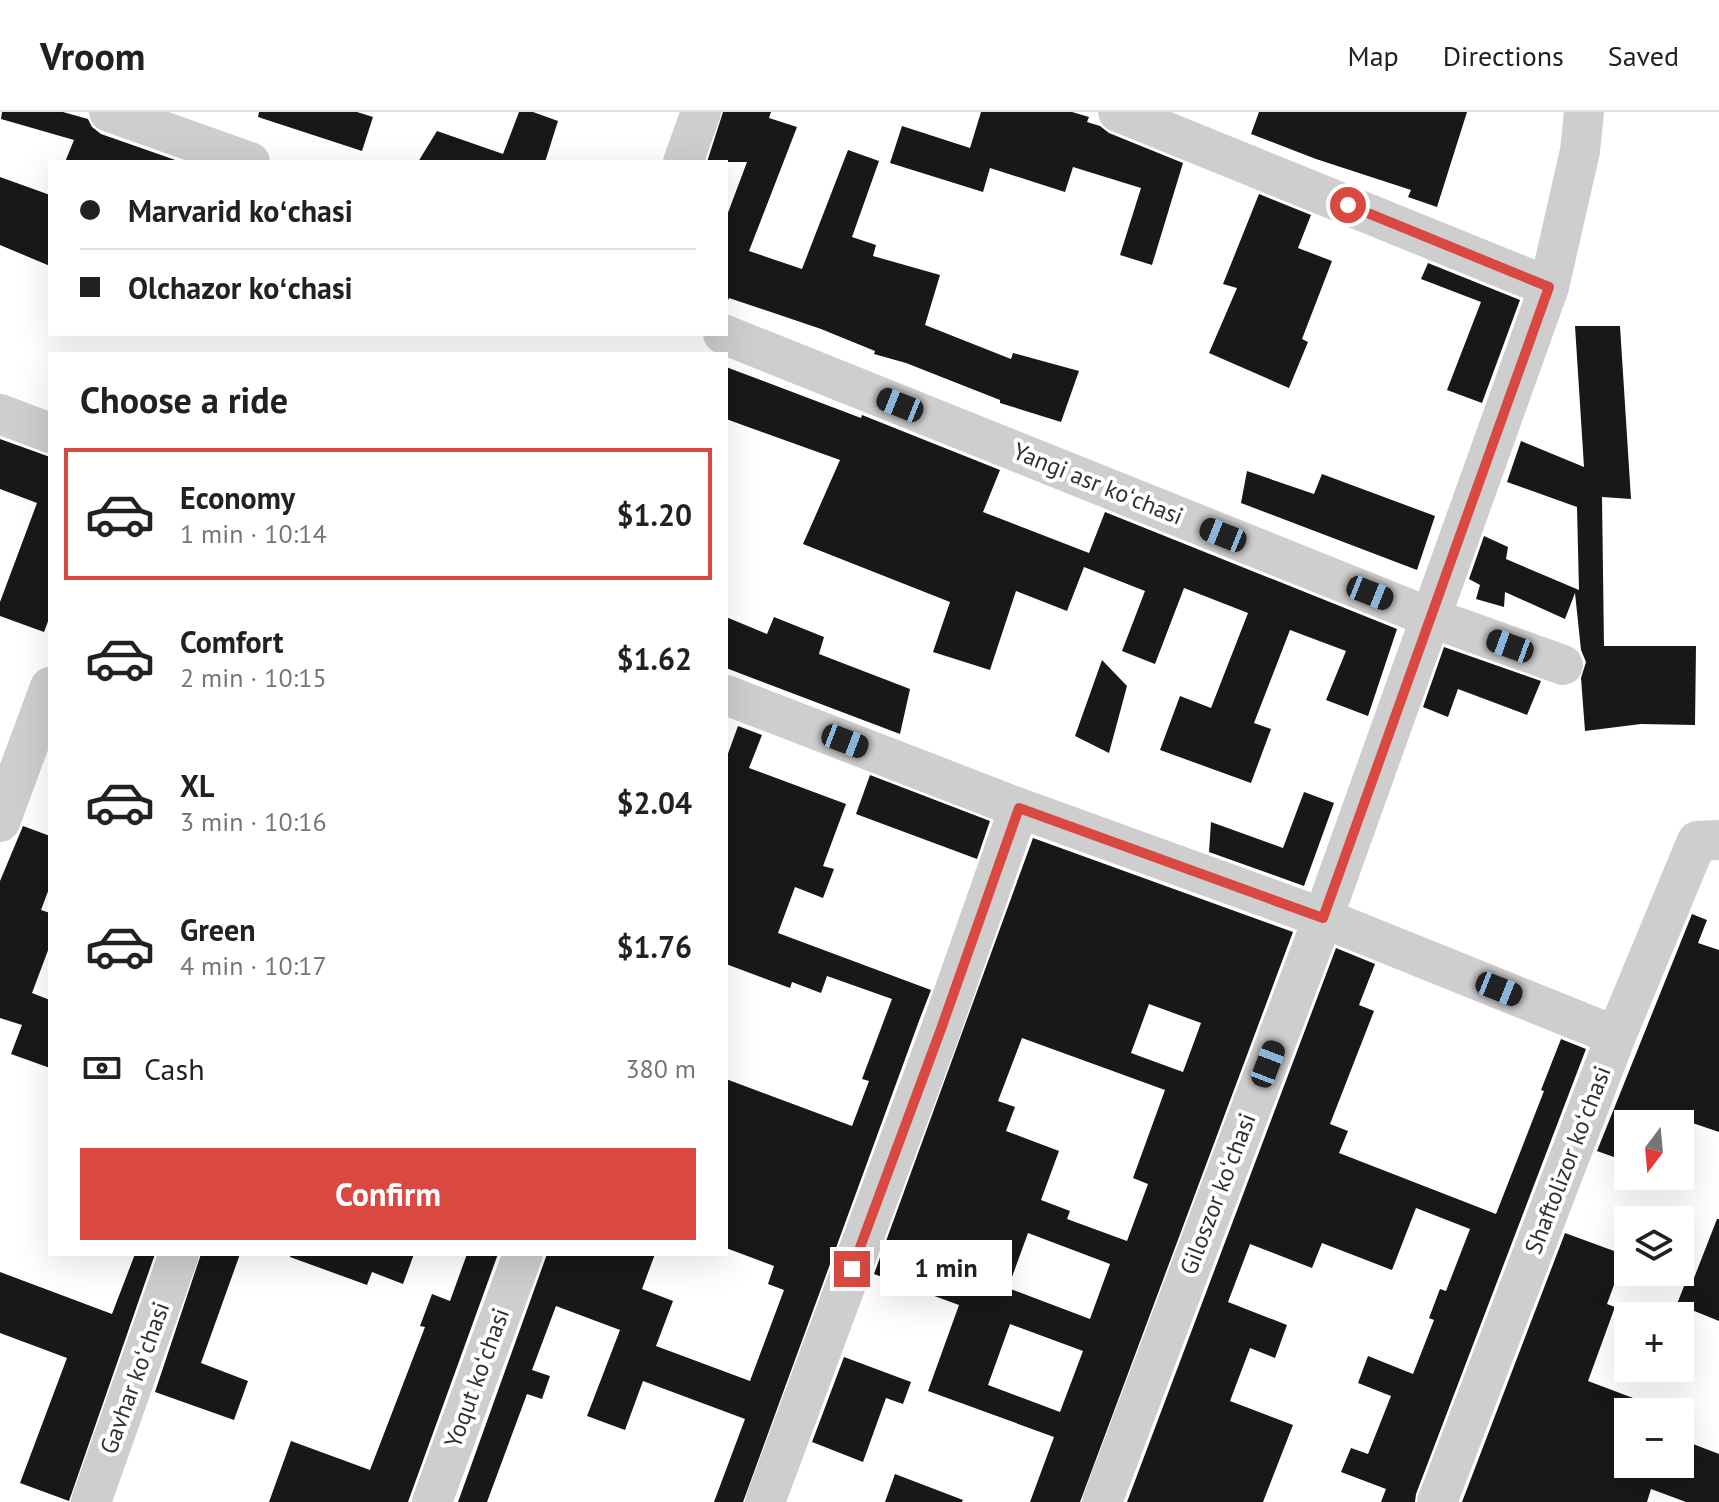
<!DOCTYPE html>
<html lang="en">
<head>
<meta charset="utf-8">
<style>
  body { margin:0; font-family:"PT Sans",sans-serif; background:#f6f6f6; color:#202124; height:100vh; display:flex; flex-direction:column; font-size:30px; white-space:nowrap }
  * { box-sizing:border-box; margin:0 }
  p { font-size:26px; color:#757577 }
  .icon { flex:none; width:44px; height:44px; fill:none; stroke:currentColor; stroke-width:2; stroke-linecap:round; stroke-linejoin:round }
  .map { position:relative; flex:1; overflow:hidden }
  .drawer { position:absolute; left:48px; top:240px; width:680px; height:904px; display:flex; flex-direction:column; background:#fff; border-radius:0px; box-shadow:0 8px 32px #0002 }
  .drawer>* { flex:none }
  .hud { position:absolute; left:48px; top:48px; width:680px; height:176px; border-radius:0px; box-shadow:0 8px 32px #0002; display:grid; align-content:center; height:176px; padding:0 32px; background:#fff }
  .needle { width:52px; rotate:196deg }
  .tools { position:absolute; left:1614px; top:998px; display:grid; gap:16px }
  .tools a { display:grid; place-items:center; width:80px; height:80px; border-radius:0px; background:#fff; box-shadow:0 8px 32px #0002; font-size:40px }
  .end { position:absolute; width:36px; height:36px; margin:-18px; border:10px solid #da4842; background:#fff; box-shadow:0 0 0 4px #fff }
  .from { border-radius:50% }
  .bubble { position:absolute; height:56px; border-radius:0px; background:#fff; box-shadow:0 8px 32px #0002; font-size:26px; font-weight:800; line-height:56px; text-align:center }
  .car { position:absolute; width:24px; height:48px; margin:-24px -12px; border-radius:10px; box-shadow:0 0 6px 2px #0007; background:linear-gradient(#222 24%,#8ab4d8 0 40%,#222 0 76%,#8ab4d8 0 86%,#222 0) }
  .hud b { display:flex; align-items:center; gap:28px; height:76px; font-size:30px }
  .hud b+b { border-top:2px solid #e0e0e0 }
  .hud i { width:20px; height:20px; background:#202124 }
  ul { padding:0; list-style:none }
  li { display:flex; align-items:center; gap:24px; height:132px; margin:0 16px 12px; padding:0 16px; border:4px solid transparent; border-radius:0px }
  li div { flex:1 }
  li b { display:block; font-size:30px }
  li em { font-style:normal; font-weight:800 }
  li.current { border-color:#da4842 }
  li>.icon { width:72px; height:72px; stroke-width:1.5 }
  h2 { padding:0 32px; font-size:36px; line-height:96px }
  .pay { display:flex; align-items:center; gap:20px; height:88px; padding:0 32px; font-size:30px }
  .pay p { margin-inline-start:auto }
  .action { display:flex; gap:16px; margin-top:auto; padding:16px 32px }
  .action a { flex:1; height:92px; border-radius:0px; background:#da4842; color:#fff; font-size:32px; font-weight:800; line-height:92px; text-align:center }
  header { display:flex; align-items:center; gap:48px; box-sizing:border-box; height:112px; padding:0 40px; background:#fff; border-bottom:2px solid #e0e0e0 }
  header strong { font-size:38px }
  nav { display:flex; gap:44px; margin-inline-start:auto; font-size:28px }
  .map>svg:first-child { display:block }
  .building { fill:#181818; fill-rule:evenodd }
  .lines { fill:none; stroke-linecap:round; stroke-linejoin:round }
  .minor { stroke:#cecece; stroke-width:40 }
  .route { stroke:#da4842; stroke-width:10 }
  .labels { text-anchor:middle; stroke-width:8; stroke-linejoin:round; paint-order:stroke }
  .street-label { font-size:24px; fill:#313131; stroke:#fff }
</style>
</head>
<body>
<header>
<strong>Vroom</strong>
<nav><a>Map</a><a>Directions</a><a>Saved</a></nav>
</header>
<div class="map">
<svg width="1719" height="1390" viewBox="0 0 1719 1390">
  <rect width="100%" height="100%" fill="#fff"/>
  <path class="building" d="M2 0H63L88 7 92 15 101 22 181 50H65L74 28 1 7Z
    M259 0H357L373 5 362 39 258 5Z
    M519 0H533L558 9 545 50H418L437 19 503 42Z
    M723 0H771L769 6 797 15 749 139 802 157 848 38 879 49 852 125 876 133 873 144 940 163 925 213 1011 247 1013 241 1079 259 1061 310 1000 291V288L906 251 874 242 875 239 821 217 729 186 726 193V106L747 50H707Z
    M981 0H1072L1089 5 1087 10 1100 14 1109 21 1183 51 1152 153 1120 143 1141 76 1073 55 1065 80 990 56 983 80 890 51 902 14 970 36Z
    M1259 0H1467L1437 95 1408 85 1411 78 1316 47 1251 22Z
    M0 65 50 83V154L0 133Z
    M1259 82 1311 103 1298 136 1332 149 1302 227 1308 230 1289 276 1209 241 1237 176 1223 172Z
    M1428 151 1520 188 1482 291 1447 278 1481 190 1421 167Z
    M1575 214H1620L1631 387 1602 385 1604 534H1696L1695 613 1641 612 1585 619 1581 566 1586 550 1581 538 1575 481 1565 507 1505 480 1504 495 1476 487 1480 473 1469 467 1484 424 1508 435 1506 447 1579 478 1577 395 1507 370 1521 329 1584 355Z
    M726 255 861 306 862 303 1000 358 983 400 1089 441 1105 400 1397 517 1368 604 1326 588 1346 539 1290 518 1254 611 1271 617 1251 671 1160 638 1180 584 1211 596 1248 501 1184 476 1155 552 1122 539 1145 479 1084 455 1067 499 1016 479 990 558 933 540 950 490 803 432 840 348 726 307Z
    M0 327 50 345V504L44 520 0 504V490L37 391 0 377Z
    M1247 359 1314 382 1322 362 1435 404 1417 458 1241 391Z
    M726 505 767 522 774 505 824 525 819 542 910 577 900 622 726 556Z
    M1444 535 1541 569 1527 603 1458 577 1448 605 1423 595Z
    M1102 548 1127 574 1109 641 1075 624Z
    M738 614 762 623 749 656 846 692 823 754 834 757 823 786 795 775 778 821 931 878 919 909 743 1390H714L745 1307 643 1269 625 1318 587 1304 620 1218 556 1194 532 1258 550 1264 542 1287 527 1282 487 1390H458L547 1142H655L642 1177 673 1189 656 1234 750 1269 784 1178 768 1172 774 1154 726 1136V967L852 1014 869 969 862 967 892 887 827 864 821 881 792 870 790 876 726 852V647Z
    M870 663 990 709 977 747 856 702Z
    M1304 680 1334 691 1304 774 1209 740 1211 710 1283 736Z
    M23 714 50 724V774L41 798 50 801V833L32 881 50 888V956L11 942 22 913 0 906V769Z
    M1033 726 1293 820 1080 1390H1030L1054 1325 928 1279 959 1193 874 1162ZM1149 892 1201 911 1183 960 1131 941ZM1022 926 1165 978 1133 1066 1148 1072 1127 1129 1067 1107 1070 1099 1041 1088 1059 1039 1006 1019 1015 995 998 989ZM1028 1121 1110 1152 1090 1207 1008 1176ZM1010 1212 1083 1239 1060 1300 988 1273Z
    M1692 802 1707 808 1698 831 1719 838V1020L1663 1001 1659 1012H1628V1050L1597 1039Z
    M1336 836 1375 852 1359 893 1374 899 1330 1012 1348 1019 1339 1041 1496 1102 1544 979 1541 978 1561 927 1586 937 1416 1382 1415 1390H1381L1386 1377 1341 1360 1351 1336 1368 1342 1391 1284 1358 1271 1368 1244 1413 1262 1434 1208 1429 1206 1440 1177 1446 1179 1470 1117 1416 1096 1392 1158 1322 1131 1312 1156 1250 1132 1228 1190 1287 1213 1275 1246 1250 1236 1230 1289 1293 1313 1263 1390H1127Z
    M1717 1107H1719V1209L1677 1192 1688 1164 1694 1166Z
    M1565 1121 1625 1143 1607 1192 1615 1195 1588 1269 1641 1289 1637 1300H1628V1325L1618 1352H1680V1327L1719 1342V1390H1686L1651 1377 1647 1390H1462Z
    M135 1142H155L69 1389 20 1371 67 1246 0 1221V1160L112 1202Z
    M201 1142H240L201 1251 248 1269 234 1308 155 1280Z
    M290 1142H414L403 1172 372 1160 367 1173 290 1145Z
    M467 1142H498L408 1390H269L291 1329 370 1358 425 1215 420 1214 432 1182 450 1189Z
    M844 1245 911 1270 903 1292 886 1286 863 1350 812 1330Z
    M895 1362 963 1388 962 1390H885Z"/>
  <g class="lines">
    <path class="minor" d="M109 0 250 50
      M1118 0 1549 175
      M683 50 701 0
      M723 222 1429 505 1563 553
      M0 302 50 321
      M726 583 1019 696 1323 806 1616 924
      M0 710 50 575
      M91 1390 179 1142
      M432 1390 523 1142
      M765 1390 941 917 1019 696
      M1102 1390 1323 806 1549 175 1580 39 1584 0
      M1437 1390 1616 924 1697 729 1719 728"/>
  </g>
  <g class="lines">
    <path class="route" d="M852 1157 941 917 1019 696 1323 806 1549 175 1348 93"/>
  </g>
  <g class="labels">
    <g class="street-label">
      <text transform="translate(1098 372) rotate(22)" y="8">Yangi asr koʻchasi</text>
      <text transform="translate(1568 1048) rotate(-69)" y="8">Shaftolizor koʻchasi</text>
      <text transform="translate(1218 1082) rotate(-69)" y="8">Giloszor koʻchasi</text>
      <text transform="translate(135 1266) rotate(-70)" y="8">Gavhar koʻchasi</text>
      <text transform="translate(477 1266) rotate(-70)" y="8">Yoqut koʻchasi</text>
    </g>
  </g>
</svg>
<div class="tools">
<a><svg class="needle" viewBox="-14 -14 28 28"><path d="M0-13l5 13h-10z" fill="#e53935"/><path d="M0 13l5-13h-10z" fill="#757577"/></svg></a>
<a><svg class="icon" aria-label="layers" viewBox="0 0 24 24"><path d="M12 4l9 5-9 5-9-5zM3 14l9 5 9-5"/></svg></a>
<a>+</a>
<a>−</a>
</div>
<i class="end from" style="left:1348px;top:93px"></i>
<i class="end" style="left:852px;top:1157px"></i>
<div class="bubble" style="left:880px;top:1128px;width:132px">1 min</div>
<i class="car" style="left:900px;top:293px;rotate:292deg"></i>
<i class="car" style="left:1223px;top:423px;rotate:292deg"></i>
<i class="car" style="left:1370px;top:481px;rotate:112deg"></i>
<i class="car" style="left:1510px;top:534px;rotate:290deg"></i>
<i class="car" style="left:845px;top:629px;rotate:111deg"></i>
<i class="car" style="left:1499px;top:877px;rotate:112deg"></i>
<i class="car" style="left:1268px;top:952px;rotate:21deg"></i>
<div class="hud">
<b><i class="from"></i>Marvarid koʻchasi</b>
<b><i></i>Olchazor koʻchasi</b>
</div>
<section class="drawer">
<h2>Choose a ride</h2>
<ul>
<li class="current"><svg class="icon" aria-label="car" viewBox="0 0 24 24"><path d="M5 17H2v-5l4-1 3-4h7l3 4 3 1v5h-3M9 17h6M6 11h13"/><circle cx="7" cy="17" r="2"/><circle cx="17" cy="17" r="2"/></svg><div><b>Economy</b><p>1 min · 10:14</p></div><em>$1.20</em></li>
<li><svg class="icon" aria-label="car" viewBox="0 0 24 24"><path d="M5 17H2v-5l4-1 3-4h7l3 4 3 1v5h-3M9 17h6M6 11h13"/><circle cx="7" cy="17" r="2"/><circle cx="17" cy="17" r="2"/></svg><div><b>Comfort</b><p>2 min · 10:15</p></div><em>$1.62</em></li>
<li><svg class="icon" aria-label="car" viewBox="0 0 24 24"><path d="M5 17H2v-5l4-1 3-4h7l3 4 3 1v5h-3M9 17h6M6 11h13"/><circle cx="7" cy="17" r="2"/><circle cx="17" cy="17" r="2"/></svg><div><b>XL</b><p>3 min · 10:16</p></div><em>$2.04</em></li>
<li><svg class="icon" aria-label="car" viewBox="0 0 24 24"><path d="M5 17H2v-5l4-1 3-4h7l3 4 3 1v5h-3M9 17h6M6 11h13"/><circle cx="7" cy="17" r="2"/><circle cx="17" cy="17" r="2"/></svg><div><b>Green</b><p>4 min · 10:17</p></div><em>$1.76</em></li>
</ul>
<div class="pay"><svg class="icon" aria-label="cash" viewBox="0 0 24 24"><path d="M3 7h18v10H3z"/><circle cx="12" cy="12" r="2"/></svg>Cash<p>380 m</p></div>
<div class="action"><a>Confirm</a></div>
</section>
</div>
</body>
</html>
